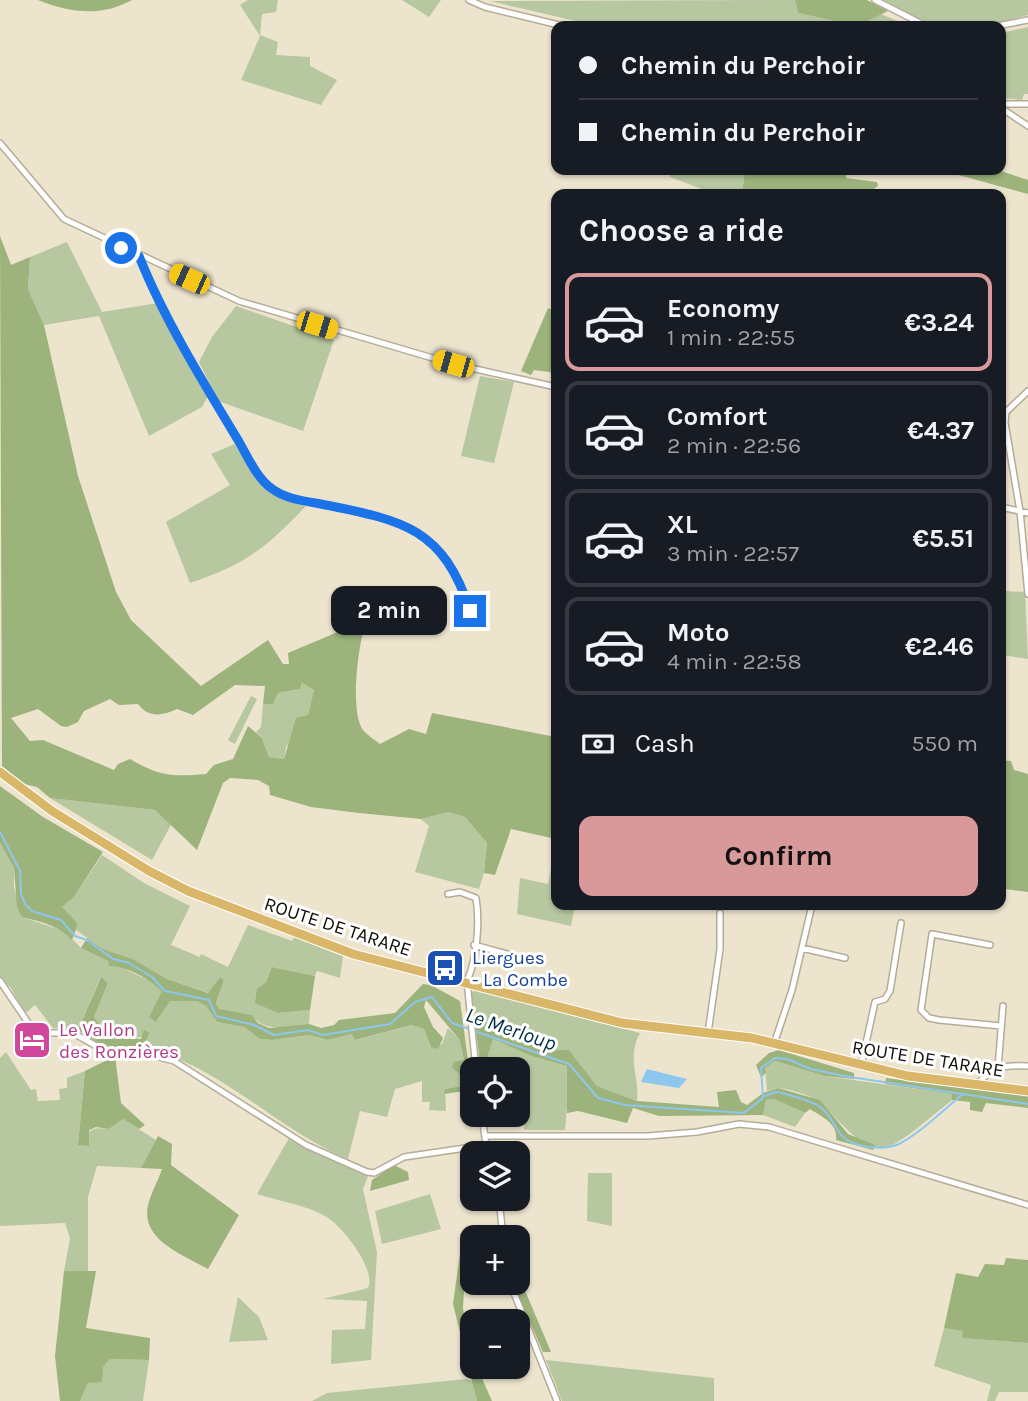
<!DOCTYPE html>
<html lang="en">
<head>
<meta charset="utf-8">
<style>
  body { margin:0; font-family:Karla,sans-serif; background:#20242c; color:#f1f3f6; height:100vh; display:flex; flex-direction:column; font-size:26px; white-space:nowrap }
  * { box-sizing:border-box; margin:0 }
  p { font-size:23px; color:#9ea1a6 }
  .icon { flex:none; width:38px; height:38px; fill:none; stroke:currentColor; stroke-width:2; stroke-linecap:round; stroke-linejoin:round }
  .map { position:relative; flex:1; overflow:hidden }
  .side { position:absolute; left:551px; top:189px; width:455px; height:721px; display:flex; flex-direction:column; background:#171b24; border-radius:14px; box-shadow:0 2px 5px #0004 }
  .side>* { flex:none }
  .top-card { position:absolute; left:551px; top:21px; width:455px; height:154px; border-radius:14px; box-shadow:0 2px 5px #0004; display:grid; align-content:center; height:154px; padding:0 28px; background:#171b24 }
  .buttons { position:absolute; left:460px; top:1057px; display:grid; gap:14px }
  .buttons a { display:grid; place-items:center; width:70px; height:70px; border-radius:14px; background:#171b24; box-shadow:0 2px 5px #0004; font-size:35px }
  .end { position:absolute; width:32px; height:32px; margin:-16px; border:9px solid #1a73e8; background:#fff; box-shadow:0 0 0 4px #fff }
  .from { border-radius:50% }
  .bubble { position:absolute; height:49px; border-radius:14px; background:#171b24; box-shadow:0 2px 5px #0004; font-size:23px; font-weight:700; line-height:49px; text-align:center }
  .car { position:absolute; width:21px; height:42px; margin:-21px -10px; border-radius:9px; box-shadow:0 0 5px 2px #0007; background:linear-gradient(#f5c518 24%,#345 0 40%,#f5c518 0 76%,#345 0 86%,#f5c518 0) }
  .top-card b { display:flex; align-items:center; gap:24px; height:66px; font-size:26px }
  .top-card b+b { border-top:2px solid #363941 }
  .top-card i { width:18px; height:18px; background:#f1f3f6 }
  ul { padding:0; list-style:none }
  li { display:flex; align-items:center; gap:21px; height:98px; margin:0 14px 10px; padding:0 14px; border:4px solid #363941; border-radius:14px }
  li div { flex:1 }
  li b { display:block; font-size:26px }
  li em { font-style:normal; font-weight:700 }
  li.active { border-color:#d9999a }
  li>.icon { width:63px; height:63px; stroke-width:1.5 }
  h2 { padding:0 28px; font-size:32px; line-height:84px }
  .pay { display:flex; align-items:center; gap:18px; height:77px; padding:0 28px; font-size:26px }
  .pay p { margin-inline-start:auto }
  .action { display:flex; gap:14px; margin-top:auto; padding:14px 28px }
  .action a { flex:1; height:80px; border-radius:14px; background:#d9999a; color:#111; font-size:28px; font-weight:700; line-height:80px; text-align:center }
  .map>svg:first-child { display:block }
  .green { fill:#b7c8a0 }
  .forest { fill:#9cb37c; fill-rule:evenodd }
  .water { fill:#8ec7ed }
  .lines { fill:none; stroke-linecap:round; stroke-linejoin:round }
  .stream { stroke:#8ec7ed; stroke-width:2 }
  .street-casing { stroke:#b5ac98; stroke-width:8 }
  .primary-casing { stroke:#fff; stroke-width:11 }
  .street { stroke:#fff; stroke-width:5 }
  .primary { stroke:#dab768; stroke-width:9 }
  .route { stroke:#1a73e8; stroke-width:9 }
  .labels { text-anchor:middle; stroke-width:6; stroke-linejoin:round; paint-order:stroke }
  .street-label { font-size:19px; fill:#100c06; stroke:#fff }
  .transit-label { font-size:19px; fill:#164399; stroke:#fff; text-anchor:start }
  .hotel-label { font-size:19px; fill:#b23c85; stroke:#fff; text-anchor:start }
  .water-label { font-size:21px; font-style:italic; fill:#002f48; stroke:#fff }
</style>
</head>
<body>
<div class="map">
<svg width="1028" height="1401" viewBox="0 0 1028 1401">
  <rect width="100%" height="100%" fill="#ede4ce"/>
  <path class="green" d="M248 0H278L276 12 262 14 260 35 278 42 276 55 310 57V66L337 80 321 105 241 80 260 36 240 5Z
    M402 0H441L429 17Z
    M795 0 798 13 857 26 881 14 909 26H597L490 1Z
    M884 0H1028V15L984 26H933Z
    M1028 27V94H1024L1022 100 1001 98V33Z
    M670 170H745L742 194H715L670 177Z
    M67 242 102 312 158 303 208 396 202 407 149 436 99 316 44 325 28 289 30 257Z
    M236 306 334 340 303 431 218 401 199 362 212 337Z
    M480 376 514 382 494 463 461 456Z
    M235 444 271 494 306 506C266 548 245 565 190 583L166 522 230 485 211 454Z
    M1006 591 1025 592 1028 659 1001 655V600H1006Z
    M302 683 314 690 308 716 286 747 284 759 269 757 262 738 256 732 261 727 263 704H273L278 693 300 689Z
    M251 696 257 699 235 744 228 740Z
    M50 798 155 810 172 823 152 860Z
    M448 812 465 817 487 843 484 873 479 889 415 872 429 826 421 819Z
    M0 843 14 868V887L22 917 64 931 81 948 152 982 163 991 149 1017 157 1021 170 1000 197 1001 206 1006 217 1022 244 1027 260 1039 271 1040 309 1035 328 1040 352 1034 356 1040 413 1025 424 1029 431 1047 442 1044 448 1028 459 1039 464 1061 453 1062 452 1068 465 1078 466 1085 445 1089 446 1111 429 1110 430 1102H422V1081L395 1089 387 1117 360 1111 348 1159C276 1130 218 1062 141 1048L149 1032C141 1039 139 1037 129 1038 106 1040 106 1037 94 1017L108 983 100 978 78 1030 53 1028 35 1005 27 1012 23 1010 11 988 0 977Z
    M556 844V905H575L571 926 517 914 520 878 548 884Z
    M102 855 144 883 190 906 171 945 200 957 201 954 228 967 248 925 292 941 294 937 343 956 340 978 317 971 315 976 272 967 266 982 257 990 278 1013 310 1010 309 1024C289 1026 265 1034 252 1015L219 1010 216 1003 224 980 220 977 209 993 167 979 133 959 103 949 76 930 78 924 61 907 74 897Z
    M477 988 640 1033C626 1059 640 1076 637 1101L597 1086 569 1050H546L474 1016 471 993Z
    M493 1039 531 1056 567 1066 569 1083 565 1130H524V1108L518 1106V1069H481L480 1061 486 1060Z
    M6 1052 31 1090 36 1089 38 1101 60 1100 59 1089 67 1088V1078L85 1071 78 1145C88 1131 91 1126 109 1129L123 1119 156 1140 141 1168 97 1166 88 1197V1271H64L70 1238 65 1223 0 1226V1058Z
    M775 1061 825 1076 952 1094V1100C934 1114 916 1131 896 1143 862 1163 837 1111 813 1098 809 1095 784 1088 778 1088L767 1091 765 1068Z
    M774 1099 805 1113 795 1127 763 1115 766 1100Z
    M289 1138 368 1176 363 1189 377 1252 371 1360 331 1364 332 1330 365 1329 367 1301 323 1299 368 1288C377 1270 342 1225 325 1216 306 1205 278 1201 257 1194Z
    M588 1173H612V1226L587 1221Z
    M430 1194 441 1229 382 1244 375 1211Z
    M238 1297 259 1317 268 1340 229 1342Z
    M944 1328 964 1331 963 1338 1028 1343V1392H999L995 1401H987L991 1385 934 1366Z
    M110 1359 149 1360 143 1401H80L88 1383Z
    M546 1360 714 1378V1401H562Z
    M466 1379 473 1381 477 1401H312L327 1393Z"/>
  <path class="forest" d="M38 0H132C101 17 70 13 38 0Z
    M795 0H867L888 11 857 26 798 13Z
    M745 170H847L846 178 877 182 878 186 866 194H742Z
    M940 170H998L1028 180V194Z
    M0 236 11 265 30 257 28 289 44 325 78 476 116 592 131 620 201 686 268 640 283 664H289L288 653 366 620C359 642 349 710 363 730 367 735 375 740 380 744L409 729 426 734 432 713 556 737V839L511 829 495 875 484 873 487 843 465 817 448 812 421 819 359 813 311 807 270 795 269 786 258 780 230 778 223 783 197 850 155 810 50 798 37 787 24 784 2 766ZM302 683 314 690 308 715 296 718 284 759 269 757 262 738 248 726 233 759 214 765 206 774C172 777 159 776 130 759L118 764 114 770 43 740 30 741 11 718 38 709 61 726 67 727 78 722 84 711 110 699 119 705 138 704C148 718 162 716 177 709L193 715 235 685 265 686 263 704H273L278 693 300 689Z
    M548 308 556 312V373L534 370 531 375 521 371Z
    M1001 760 1011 761 1014 770 1028 774V892L1004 889 1001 892Z
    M0 786 43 817 103 852 74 897 62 907 78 924 72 940C58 925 41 922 22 917L17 908 14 868 0 843Z
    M87 938 103 949 133 959 167 979 208 993 220 977 224 980 216 1003 219 1009 252 1015 258 1023 269 1028 309 1024 321 1028 334 1025 339 1020 395 1013 423 984 431 985 460 1001 472 1090 444 1094 445 1089 466 1085 465 1078 452 1068 453 1062 464 1060 459 1039 426 1000 424 1007 433 1027 443 1038 438 1049 431 1047 424 1029 412 1025 355 1040 352 1034 328 1040 309 1035 272 1040 260 1039 244 1027 217 1022 206 1006 197 1001H170L156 1022 149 1017 162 991C149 979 127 966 109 966L108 961 81 948Z
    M272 967 315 976 310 1010 278 1013 255 1003 257 989 266 982Z
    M101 977 108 983 94 1017C111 1045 113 1037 141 1039L144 1030 150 1033 141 1048 108 1049 78 1030Z
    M474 1016 546 1050H569L597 1086 637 1101 719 1107 717 1092 736 1090 741 1102 747 1105 763 1093 778 1088 820 1100 848 1134 875 1145 873 1150 836 1140C838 1123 822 1117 810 1109L805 1113 774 1099 766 1100 763 1115 659 1116 633 1108 627 1123 578 1111 567 1113V1066L531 1056 493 1039 486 1061H480Z
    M779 1050 854 1073V1079L825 1076 775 1061 765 1068 766 1073 761 1077 756 1065 769 1053Z
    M115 1056 121 1103 145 1125 139 1129 123 1119 109 1129 96 1127 89 1130V1146L78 1145 85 1071Z
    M886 1078 1028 1096V1108L986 1103 982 1112 970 1110V1102L952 1100V1094L885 1084Z
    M158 1136 172 1144 171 1165 239 1215 208 1269C184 1255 140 1240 148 1205 151 1193 158 1181 162 1169L141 1168Z
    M394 1165 408 1172 409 1180 370 1191 372 1180Z
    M462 1239H472L471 1271 465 1272 463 1308 472 1367H477L492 1401H477L453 1304Z
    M1006 1258 1028 1260V1343L962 1338 963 1331 944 1328 956 1273 978 1277 985 1264 1004 1265Z
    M64 1271H96L86 1328 150 1338 149 1360 110 1359 103 1367 102 1382 88 1383 80 1401H60L55 1356Z
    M518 1274 551 1352H543L513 1283H518Z"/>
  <path class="water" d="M647 1069 687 1079 679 1088 641 1082Z"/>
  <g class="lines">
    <path class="stream" d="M0 832 20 871 21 894 25 904 32 911 61 920 75 936 87 940 113 959 129 963 152 977 165 991 209 1000 216 1016 254 1025 274 1035 308 1030 323 1035 390 1024 415 1002 432 997 452 1023 569 1064 598 1098 625 1105 744 1113 763 1098 761 1068 775 1058 787 1059 811 1069 844 1076 1028 1104
      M765 1096 775 1092C782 1092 814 1102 820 1107 829 1113 833 1123 839 1132 849 1148 883 1151 899 1144 922 1132 943 1110 963 1094"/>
    <defs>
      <path id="street" d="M469 0 485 7 563 26
        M875 0 926 26
        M997 26 1028 20
        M1001 104H1028
        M1001 108 1028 126
        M0 143 64 219 239 301 453 364 556 387
        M139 256C164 318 201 378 235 435 245 452 255 476 271 488 285 499 305 501 321 504 402 521 442 524 470 611
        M1028 391 1006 412 1005 423 1020 511 1028 594
        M1001 507 1028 513
        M448 894 460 892 476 898C480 922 477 959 467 981L476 1069
        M474 945 533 961
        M990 945 932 934 921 1010 929 1018 939 1020 1001 1026
        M802 948 845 958
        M0 981 35 1033H73L109 1053 132 1050 174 1061 306 1145 367 1172 374 1173 404 1157 486 1145
        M708 1033 720 949V913
        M774 1044 792 990 812 905
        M861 1066 875 1002 885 999 890 991 901 923
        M998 1068 1003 1006
        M977 1085C991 1066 1005 1065 1028 1066
        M482 1115 487 1153
        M486 1136H648L697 1132 739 1124 769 1127 1028 1205
        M499 1199 503 1237
        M510 1283 557 1401"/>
      <path id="primary" d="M0 772 52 811 149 871 188 891 353 954 622 1023 752 1038 908 1076 1028 1091"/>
    </defs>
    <use href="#street" class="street-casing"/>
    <use href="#primary" class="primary-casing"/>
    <use href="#street" class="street"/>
    <use href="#primary" class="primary"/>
  </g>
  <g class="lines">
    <path class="route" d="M121 248 139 256C163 317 204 384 238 440 247 455 256 477 271 488 285 499 305 501 321 504 400 520 443 526 470 611"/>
  </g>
  <defs>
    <symbol id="bus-square" viewBox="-11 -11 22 22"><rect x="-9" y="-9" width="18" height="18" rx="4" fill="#1a4fb4" stroke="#fff"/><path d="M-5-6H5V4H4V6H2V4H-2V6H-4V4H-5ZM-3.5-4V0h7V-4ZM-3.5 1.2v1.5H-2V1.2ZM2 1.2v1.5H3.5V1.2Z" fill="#fff"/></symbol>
    <symbol id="hotel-square" viewBox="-11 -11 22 22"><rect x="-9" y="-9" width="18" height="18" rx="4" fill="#d1479c" stroke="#fff"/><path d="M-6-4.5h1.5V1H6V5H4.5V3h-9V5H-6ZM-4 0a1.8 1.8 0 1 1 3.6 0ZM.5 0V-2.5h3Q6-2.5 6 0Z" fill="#fff"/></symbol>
  </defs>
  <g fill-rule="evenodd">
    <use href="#bus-square" x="423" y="946" width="44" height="44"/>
    <use href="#hotel-square" x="10" y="1018" width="44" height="44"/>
  </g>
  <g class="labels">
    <g class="street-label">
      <text transform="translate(338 926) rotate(18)" y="7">ROUTE DE TARARE</text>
      <text transform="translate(928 1058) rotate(9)" y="7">ROUTE DE TARARE</text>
    </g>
    <g class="transit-label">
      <text x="472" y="964">Liergues<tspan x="472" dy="22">- La Combe</tspan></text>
    </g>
    <g class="hotel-label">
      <text x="59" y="1036">Le Vallon<tspan x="59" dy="22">des Ronzières</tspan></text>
    </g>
    <g class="water-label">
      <text transform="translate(511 1029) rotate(19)" y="7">Le Merloup</text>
    </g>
  </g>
</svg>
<div class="buttons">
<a><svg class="icon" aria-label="locate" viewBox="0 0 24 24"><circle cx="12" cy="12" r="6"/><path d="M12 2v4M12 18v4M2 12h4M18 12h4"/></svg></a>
<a><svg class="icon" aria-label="layers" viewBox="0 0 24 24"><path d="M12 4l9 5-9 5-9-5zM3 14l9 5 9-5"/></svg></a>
<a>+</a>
<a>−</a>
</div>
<i class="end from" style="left:121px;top:248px"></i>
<i class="end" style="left:470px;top:611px"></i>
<div class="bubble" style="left:331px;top:586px;width:116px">2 min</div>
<i class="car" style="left:189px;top:279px;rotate:294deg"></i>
<i class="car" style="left:317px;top:325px;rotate:107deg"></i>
<i class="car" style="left:453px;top:364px;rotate:286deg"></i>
<div class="top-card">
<b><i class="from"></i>Chemin du Perchoir</b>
<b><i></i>Chemin du Perchoir</b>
</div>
<section class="side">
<h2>Choose a ride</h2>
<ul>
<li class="active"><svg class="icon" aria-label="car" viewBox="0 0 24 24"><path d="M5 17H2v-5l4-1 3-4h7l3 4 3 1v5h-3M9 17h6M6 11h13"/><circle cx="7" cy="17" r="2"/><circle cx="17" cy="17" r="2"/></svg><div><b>Economy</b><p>1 min · 22:55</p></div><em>€3.24</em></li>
<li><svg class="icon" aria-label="car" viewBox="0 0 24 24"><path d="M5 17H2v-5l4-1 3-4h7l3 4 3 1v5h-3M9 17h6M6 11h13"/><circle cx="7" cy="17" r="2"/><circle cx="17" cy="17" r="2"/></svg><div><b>Comfort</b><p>2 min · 22:56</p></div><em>€4.37</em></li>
<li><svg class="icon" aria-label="car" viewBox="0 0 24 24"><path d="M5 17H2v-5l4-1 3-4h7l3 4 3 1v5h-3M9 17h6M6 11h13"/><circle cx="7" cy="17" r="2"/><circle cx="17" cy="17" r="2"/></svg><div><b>XL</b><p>3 min · 22:57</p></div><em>€5.51</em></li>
<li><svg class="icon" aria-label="car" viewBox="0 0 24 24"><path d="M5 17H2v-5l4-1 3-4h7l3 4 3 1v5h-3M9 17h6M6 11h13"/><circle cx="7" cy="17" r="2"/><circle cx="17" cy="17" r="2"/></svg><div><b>Moto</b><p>4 min · 22:58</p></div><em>€2.46</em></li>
</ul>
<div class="pay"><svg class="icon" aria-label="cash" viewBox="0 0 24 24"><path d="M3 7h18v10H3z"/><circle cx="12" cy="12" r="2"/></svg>Cash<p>550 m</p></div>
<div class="action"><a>Confirm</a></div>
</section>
</div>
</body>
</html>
